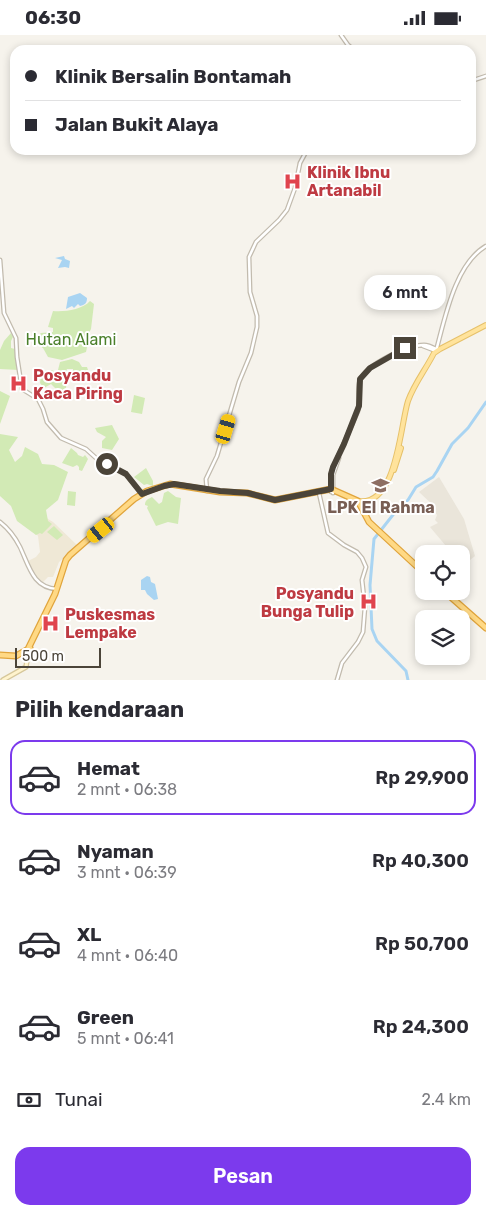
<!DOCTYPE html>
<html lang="id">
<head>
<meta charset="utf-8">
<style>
  body { margin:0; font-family:Rubik,sans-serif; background:#f7f7f7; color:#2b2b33; height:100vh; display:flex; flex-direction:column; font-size:19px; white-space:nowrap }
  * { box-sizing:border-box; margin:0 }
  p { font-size:16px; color:#7c7c81 }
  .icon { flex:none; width:28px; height:28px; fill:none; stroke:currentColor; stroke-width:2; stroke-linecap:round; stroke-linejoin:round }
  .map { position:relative; height:645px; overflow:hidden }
  .side { display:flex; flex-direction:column; background:#fff; flex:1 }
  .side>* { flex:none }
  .banner { position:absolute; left:10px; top:10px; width:466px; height:110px; border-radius:15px; box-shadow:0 2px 8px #0003; display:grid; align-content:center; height:110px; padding:0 15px; background:#fff }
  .tools { position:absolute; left:415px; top:510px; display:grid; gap:10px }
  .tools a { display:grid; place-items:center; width:55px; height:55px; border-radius:10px; background:#fff; box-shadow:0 2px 8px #0003; font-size:25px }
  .scale { position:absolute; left:15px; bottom:12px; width:86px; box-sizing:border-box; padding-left:5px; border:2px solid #4b4439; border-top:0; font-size:14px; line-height:18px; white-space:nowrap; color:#4b4439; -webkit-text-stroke:4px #fff; paint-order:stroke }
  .end { position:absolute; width:22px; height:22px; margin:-11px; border:6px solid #4b4439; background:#fff; box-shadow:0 0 0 2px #fff }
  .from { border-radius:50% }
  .bubble { position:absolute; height:35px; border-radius:15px; background:#fff; box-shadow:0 2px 8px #0003; font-size:16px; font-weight:600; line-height:35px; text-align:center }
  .car { position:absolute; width:15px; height:30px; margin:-15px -8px; border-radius:6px; box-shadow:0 0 4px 1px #0007; background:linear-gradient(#f5c518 24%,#345 0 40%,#f5c518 0 76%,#345 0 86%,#f5c518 0) }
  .banner b { display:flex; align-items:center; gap:18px; height:48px; font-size:19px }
  .banner b+b { border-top:1px solid #e1e1e2 }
  .banner i { width:12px; height:12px; background:#2b2b33 }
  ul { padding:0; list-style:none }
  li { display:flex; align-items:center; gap:15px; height:75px; margin:0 10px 8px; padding:0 5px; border:2px solid transparent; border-radius:15px }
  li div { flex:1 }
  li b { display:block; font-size:19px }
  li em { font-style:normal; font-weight:600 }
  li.active { border-color:#7c3aed }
  li>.icon { width:45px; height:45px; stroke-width:1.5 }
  h2 { padding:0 15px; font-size:22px; line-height:60px }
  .pay { display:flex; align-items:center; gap:12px; height:55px; padding:0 15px; font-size:19px }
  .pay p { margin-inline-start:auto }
  .action { display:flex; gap:10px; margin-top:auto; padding:10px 15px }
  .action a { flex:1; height:58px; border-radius:15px; background:#7c3aed; color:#fff; font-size:20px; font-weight:600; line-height:58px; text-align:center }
  .status { display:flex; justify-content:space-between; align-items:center; height:35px; padding:0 25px; background:#fff; direction:ltr }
  .status svg { height:14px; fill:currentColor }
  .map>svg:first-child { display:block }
  .residential { fill:#eae5da }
  .education { fill:#efe8d6 }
  .green { fill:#d2eab5 }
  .water { fill:#a9d4f2 }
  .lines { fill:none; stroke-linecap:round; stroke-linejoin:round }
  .river { stroke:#a9d4f2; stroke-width:3 }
  .tertiary-casing { stroke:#c2bbae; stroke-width:5 }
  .secondary-casing { stroke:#d6c79b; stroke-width:5.5 }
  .primary-casing { stroke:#e6c16a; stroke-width:6 }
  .trunk-casing { stroke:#e0a43c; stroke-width:7 }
  .tertiary { stroke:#fff; stroke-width:2.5 }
  .secondary { stroke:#fff3cd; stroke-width:3 }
  .primary { stroke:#ffe39c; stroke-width:4 }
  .trunk { stroke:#ffd985; stroke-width:4.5 }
  .route { stroke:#4b4439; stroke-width:6 }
  .labels { text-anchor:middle; stroke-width:4; stroke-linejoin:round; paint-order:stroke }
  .health-label { font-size:16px; font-weight:bold; fill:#be3a42; stroke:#fff; text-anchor:start }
  .park-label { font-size:16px; fill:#4a7f2a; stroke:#fff }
  .education-label { font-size:16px; font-weight:bold; fill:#785e54; stroke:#fff }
</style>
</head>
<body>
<div class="status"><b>06:30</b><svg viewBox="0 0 49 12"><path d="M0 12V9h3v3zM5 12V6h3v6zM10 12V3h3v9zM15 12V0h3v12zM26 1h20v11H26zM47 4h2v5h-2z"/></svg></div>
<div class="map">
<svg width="486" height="645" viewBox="0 0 486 645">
  <rect width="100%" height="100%" fill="#f6f3ec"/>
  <path class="residential" d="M439 442 464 484 475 521 470 525 461 518 439 519 446 511 430 492 438 488 435 485 437 480 433 475 435 472 419 457Z"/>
  <path class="education" d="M43 481 53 487 78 511 59 527 53 542H48L41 549 34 542 26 527 36 522 40 517 38 501 34 496Z"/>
  <path class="green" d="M90 266 94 269 91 294C87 300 88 310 86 317L62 325 48 322 43 313 32 306 41 298 53 297V293L48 292 53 276C64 277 82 275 90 266Z
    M11 298 13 302 11 306V313L15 314 19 335 0 334V315L4 306Z
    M72 324 79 327 82 332H87L89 338 77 345 73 342V334H67L65 339 67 344 66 353 59 357 51 349 44 353 40 348 41 341 48 340 51 335 54 336 53 341 56 343 60 327Z
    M0 356 10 361 0 389Z
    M134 360 145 363 142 379 131 377Z
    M112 390 119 404 112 415 102 413V406L106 402 97 397 95 393Z
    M0 396V399L18 402 9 415 15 427 22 421 25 412 38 419 42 429 54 430 68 437 58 465 46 475 48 486 52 489 42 499 40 498 36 500 17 486 11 471 0 461Z
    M71 413 77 418 78 420 83 422 85 420 88 424 82 436 79 435V432L77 430 73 432 62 428Z
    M146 433 153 446V451L147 449 144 450 134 442Z
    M68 456 76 457 75 471 67 470Z
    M168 456 176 462 181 463 178 489 168 487 156 491 147 473 148 471 145 470C145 465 148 464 152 462L159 469 162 467 164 458Z
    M54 491 63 500 57 505 47 497Z"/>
  <path class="water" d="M64 221 65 224 70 226 69 233 65 232 58 233 62 225 55 223Z
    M80 258 87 263C87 268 85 270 80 271L78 269 74 273 72 271 66 274 68 262Z
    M147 541 150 542 151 547 155 549 158 564 154 565 147 559 145 555H141V545Z"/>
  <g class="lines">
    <path class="river" d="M408 645 406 636 377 606 372 594 370 550 374 504 396 476 408 465 416 452 433 442 437 436 452 409 468 393 486 367"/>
    <defs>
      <path id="tertiary" d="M341 0 348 10 354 15
        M471 46 486 41
        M0 225 4 278 16 303 17 322 22 354 38 364 43 374 47 387 61 403 86 414 97 424 126 439 142 459
        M423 311 436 316
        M436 316C445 283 455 229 486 211
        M207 456 206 444 217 421 239 347 251 318 257 292V281L250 257 249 222 256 207 279 185 287 175 295 153 300 128 307 115
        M331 457 332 435 358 376C361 366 356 355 360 345 367 329 407 310 424 310 429 310 434 313 438 315
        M319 458 328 498 344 510 357 517 362 523 366 532 362 545 365 572 363 597 358 607 342 628 337 645
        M333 458V440L339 423
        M0 487C9 494 15 502 20 512 29 531 33 553 57 554"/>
      <path id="secondary" d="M3 645 26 632 29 612"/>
      <path id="primary" d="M394 435 401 413
        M358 466C397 472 400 391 408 366 414 349 426 334 434 318L440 314 486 290"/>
      <path id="trunk" d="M444 556 486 593
        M28 614 55 559 66 525 70 520 134 464 147 456 170 449 220 457 247 458 275 465 331 454 358 466 369 487 424 538
        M0 620 16 621 30 613"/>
    </defs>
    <use href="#tertiary" class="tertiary-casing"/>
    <use href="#secondary" class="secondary-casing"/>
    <use href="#primary" class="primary-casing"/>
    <use href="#trunk" class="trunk-casing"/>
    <use href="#tertiary" class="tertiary"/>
    <use href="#secondary" class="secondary"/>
    <use href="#primary" class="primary"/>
    <use href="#trunk" class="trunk"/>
  </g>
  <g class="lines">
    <path class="route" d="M107 429 126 439 142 459 164 451 174 449 220 456 248 458 275 465 331 454V439L333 432 344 409 359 371 360 344 370 333 405 313"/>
  </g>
  <defs>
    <symbol id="hospital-bare" viewBox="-9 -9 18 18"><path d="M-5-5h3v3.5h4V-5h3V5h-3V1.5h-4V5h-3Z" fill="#e0444e" stroke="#fff" stroke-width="2.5" paint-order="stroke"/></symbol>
    <symbol id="university-bare" viewBox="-9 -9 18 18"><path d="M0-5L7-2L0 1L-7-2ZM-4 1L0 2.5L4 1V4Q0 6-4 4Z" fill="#8d6e63" stroke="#fff" stroke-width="2.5" paint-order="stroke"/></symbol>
  </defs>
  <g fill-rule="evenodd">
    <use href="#hospital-bare" x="280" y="134" width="25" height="25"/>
    <use href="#hospital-bare" x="6" y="336" width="25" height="25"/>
    <use href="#university-bare" x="368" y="438" width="25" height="25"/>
    <use href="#hospital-bare" x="356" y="554" width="25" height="25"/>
    <use href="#hospital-bare" x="38" y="576" width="25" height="25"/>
  </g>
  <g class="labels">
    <g class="health-label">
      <text x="307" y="143">Klinik Ibnu<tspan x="307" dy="18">Artanabil</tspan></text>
      <text x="33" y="346">Posyandu<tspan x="33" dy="18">Kaca Piring</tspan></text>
      <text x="354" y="564" text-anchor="end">Posyandu<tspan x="354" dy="18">Bunga Tulip</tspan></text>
      <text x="65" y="585">Puskesmas<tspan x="65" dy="18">Lempake</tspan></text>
    </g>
    <g class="park-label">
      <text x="71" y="310">Hutan Alami</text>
    </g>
    <g class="education-label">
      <text x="381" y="478">LPK El Rahma</text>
    </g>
  </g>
</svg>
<div class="tools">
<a><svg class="icon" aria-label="locate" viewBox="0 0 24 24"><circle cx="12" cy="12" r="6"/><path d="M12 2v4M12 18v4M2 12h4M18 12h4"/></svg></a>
<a><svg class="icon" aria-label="layers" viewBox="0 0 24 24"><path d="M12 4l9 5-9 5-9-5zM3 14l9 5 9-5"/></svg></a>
</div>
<div class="scale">500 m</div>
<i class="end from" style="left:107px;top:429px"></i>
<i class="end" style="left:405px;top:313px"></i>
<div class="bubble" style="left:364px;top:240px;width:82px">6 mnt</div>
<i class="car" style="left:226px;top:394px;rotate:17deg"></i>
<i class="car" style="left:101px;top:495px;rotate:231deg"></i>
<div class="banner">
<b><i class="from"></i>Klinik Bersalin Bontamah</b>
<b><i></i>Jalan Bukit Alaya</b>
</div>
</div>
<section class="side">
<h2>Pilih kendaraan</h2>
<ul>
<li class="active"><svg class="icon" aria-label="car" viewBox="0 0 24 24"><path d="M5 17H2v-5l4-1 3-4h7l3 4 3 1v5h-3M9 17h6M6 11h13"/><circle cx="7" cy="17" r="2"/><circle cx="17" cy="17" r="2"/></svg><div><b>Hemat</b><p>2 mnt · 06:38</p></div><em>Rp 29,900</em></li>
<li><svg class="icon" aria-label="car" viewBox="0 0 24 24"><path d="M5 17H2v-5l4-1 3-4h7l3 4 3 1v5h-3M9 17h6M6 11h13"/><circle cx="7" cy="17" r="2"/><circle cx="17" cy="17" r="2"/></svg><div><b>Nyaman</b><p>3 mnt · 06:39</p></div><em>Rp 40,300</em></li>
<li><svg class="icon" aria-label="car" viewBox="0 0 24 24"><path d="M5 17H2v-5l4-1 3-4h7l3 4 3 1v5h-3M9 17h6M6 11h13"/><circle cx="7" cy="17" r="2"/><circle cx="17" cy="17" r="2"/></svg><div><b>XL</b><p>4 mnt · 06:40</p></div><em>Rp 50,700</em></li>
<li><svg class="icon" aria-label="car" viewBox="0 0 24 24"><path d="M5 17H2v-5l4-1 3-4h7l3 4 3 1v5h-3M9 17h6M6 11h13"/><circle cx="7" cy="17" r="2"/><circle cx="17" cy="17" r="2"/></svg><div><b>Green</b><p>5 mnt · 06:41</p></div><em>Rp 24,300</em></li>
</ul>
<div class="pay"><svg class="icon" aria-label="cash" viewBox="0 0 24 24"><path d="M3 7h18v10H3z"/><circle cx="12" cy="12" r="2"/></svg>Tunai<p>2.4 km</p></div>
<div class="action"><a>Pesan</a></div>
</section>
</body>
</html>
